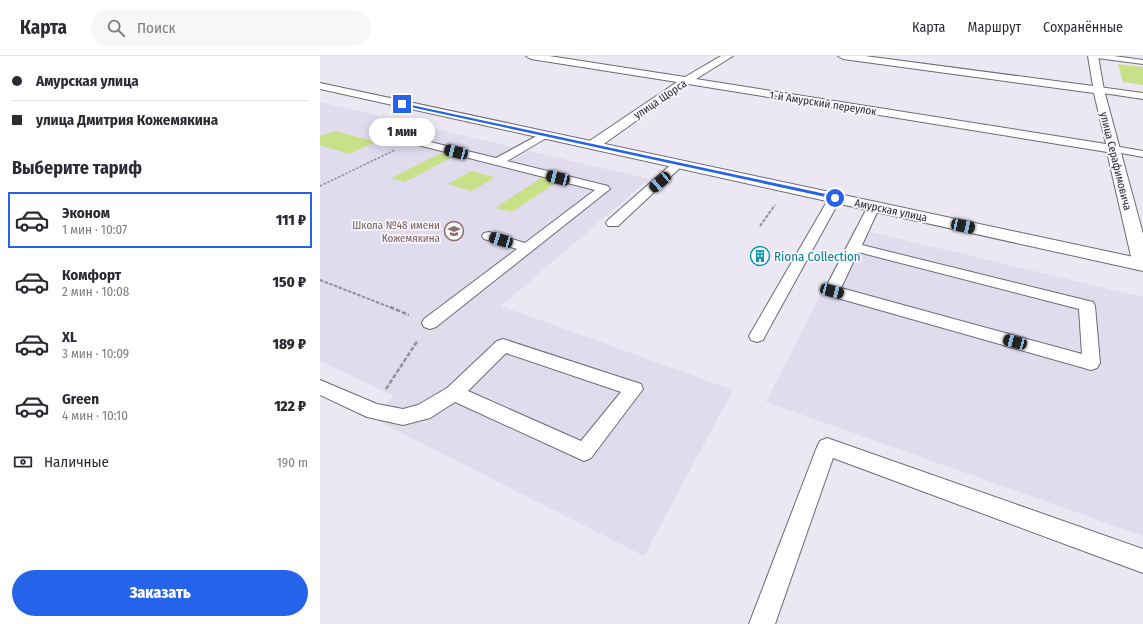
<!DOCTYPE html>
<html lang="ru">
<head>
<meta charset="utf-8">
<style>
  body { margin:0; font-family:"Fira Sans Condensed",sans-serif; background:#f7f7f7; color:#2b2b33; height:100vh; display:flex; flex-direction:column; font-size:15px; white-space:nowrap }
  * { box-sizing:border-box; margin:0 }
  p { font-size:13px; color:#7c7c81 }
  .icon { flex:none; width:22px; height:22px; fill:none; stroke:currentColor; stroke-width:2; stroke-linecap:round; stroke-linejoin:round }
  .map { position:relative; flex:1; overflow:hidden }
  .details { display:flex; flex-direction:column; background:#fff; width:320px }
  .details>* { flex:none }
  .hud { display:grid; align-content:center; height:88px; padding:0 12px; background:#fff }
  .end { position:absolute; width:18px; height:18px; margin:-9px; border:5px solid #2563eb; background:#fff; box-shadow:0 0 0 2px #fff }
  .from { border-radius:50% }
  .bubble { position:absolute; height:28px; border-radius:14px; background:#fff; box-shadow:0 2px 10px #0003; font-size:13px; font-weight:800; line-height:28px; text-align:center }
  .car { position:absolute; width:12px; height:24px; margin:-12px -6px; border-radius:5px; box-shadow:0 0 3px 1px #0007; background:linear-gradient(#222 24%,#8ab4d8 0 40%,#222 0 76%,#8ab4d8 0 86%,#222 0) }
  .hud b { display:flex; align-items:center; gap:14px; height:38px; font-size:15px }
  .hud b+b { border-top:1px solid #e1e1e2 }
  .hud i { width:10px; height:10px; background:#2b2b33 }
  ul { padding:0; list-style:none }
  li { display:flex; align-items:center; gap:12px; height:56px; margin:0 8px 6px; padding:0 4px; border:2px solid transparent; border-radius:0px }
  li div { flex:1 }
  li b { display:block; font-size:15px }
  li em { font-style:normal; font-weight:800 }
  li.on { border-color:#2563eb }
  li>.icon { width:36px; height:36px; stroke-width:1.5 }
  h2 { padding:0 12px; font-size:18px; line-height:48px }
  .pay { display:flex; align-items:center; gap:10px; height:44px; padding:0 12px; font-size:15px }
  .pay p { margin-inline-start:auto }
  .cta { display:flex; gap:8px; margin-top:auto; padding:8px 12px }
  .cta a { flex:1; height:46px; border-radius:24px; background:#2563eb; color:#fff; font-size:16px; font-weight:800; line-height:46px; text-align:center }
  header { display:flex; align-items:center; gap:24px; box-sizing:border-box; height:56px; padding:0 20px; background:#fff; border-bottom:1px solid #e1e1e2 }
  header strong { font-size:19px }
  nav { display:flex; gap:22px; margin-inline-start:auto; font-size:14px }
  .search { width:280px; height:36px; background:#f7f7f7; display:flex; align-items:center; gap:10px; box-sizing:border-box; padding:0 14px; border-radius:22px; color:#7c7c81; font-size:15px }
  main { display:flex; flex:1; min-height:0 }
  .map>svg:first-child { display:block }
  .built { fill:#e0dbed }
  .green { fill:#c8e088 }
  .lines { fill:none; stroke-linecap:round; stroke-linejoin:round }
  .service-casing { stroke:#6d6a74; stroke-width:2 }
  .minor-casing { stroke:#6d6a74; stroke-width:2 }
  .tertiary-casing { stroke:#6d6a74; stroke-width:2 }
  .path-far2 { stroke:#939098; stroke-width:1.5; stroke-dasharray:2.5 1.5; stroke-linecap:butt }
  .path-far1 { stroke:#939098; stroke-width:2; stroke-dasharray:3.5 1.5; stroke-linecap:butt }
  .path { stroke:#939098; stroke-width:2.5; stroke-dasharray:4.5 2; stroke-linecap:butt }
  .service { fill:#fff; fill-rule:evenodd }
  .minor { fill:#fff; fill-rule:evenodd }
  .tertiary { fill:#fff; fill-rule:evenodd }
  .route { fill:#2563eb }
  .labels { text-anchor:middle; stroke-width:3.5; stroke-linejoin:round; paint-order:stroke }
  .far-street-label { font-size:11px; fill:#2b292d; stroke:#f9f6ff }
  .far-education-label { font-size:11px; fill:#785e54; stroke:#f9f6ff; text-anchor:end }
  .culture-label { font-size:13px; fill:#0d838f; stroke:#f9f6ff; text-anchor:start }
</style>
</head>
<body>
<header>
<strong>Карта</strong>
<div class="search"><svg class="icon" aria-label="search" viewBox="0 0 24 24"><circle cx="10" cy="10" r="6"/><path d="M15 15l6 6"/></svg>Поиск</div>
<nav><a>Карта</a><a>Маршрут</a><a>Сохранённые</a></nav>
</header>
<main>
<section class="details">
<div class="hud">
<b><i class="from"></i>Амурская улица</b>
<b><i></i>улица Дмитрия Кожемякина</b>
</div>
<h2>Выберите тариф</h2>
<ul>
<li class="on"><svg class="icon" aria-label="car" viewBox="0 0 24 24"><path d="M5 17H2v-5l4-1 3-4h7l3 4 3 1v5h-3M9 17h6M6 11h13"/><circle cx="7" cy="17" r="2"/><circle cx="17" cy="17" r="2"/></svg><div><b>Эконом</b><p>1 мин · 10:07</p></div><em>111 ₽</em></li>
<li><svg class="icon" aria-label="car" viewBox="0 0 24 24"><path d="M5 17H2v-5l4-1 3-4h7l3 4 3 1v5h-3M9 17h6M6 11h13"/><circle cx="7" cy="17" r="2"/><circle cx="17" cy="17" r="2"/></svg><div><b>Комфорт</b><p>2 мин · 10:08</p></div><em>150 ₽</em></li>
<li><svg class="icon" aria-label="car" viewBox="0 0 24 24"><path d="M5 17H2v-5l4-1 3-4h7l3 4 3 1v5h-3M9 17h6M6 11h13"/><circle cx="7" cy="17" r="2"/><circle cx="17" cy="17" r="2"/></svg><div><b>XL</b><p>3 мин · 10:09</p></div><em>189 ₽</em></li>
<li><svg class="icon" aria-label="car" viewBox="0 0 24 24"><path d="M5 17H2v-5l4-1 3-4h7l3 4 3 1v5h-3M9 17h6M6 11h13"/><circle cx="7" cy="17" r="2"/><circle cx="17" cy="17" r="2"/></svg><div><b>Green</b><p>4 мин · 10:10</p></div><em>122 ₽</em></li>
</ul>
<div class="pay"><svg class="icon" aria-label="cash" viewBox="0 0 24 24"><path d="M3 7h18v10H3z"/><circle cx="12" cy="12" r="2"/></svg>Наличные<p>190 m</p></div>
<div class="cta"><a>Заказать</a></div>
</section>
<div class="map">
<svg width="823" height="568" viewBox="0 0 823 568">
  <rect width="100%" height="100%" fill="#ece8f3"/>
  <path class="built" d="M0 46 329 123 181 250 413 334 324 500 50 361 74 340 0 305Z
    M534 172 823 241V480L446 346Z"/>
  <path class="green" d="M798 8 823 11V29L803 26Z
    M15 75 56 86 29 98 0 89V80Z
    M121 97 134 100 85 126 71 122Z
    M151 115 175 121 152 135 128 128Z
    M221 122 237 126 192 156 175 152Z"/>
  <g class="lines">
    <defs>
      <path id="service" d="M773 0H794L823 4V8L777 2Z
        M779 31 823 37V43L776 36 775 34Z
        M224 76 229 79 228 81 187 105 288 130 290 133 116 271 110 273 104 271 102 267 104 263 197 193 164 183 162 180 164 177 169 176 205 187 275 134 90 87 89 85 94 82 176 102Z
        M794 90 823 95V101L790 95 789 93 790 91Z
        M358 105 364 108 362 110 298 170H288L286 167 288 164 354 106Z
        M515 138 519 139 521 142 445 280 443 284 437 286 431 284 429 280 509 142 511 139Z
        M554 146 558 147 560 150 542 189 773 246 775 250 780 307 777 312 771 314 507 239 504 235 548 150 550 147ZM538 196 759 253 762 298 521 232Z
        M183 283 321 328 323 333 271 402 264 405 135 346 110 362 83 369 47 361 0 339V324L57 348 83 353 98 349 127 332 177 285ZM186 297 301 336 261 385 148 335Z
        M507 382 823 493V517L513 402 455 568H429L497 391 500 385Z"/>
      <path id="minor" d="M206 0H229L365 21 401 0H413L376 23 786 88 774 37 523 3 518 0H545L773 30 768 0H778L784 34 823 178V214L815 213 813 209 787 96 368 28 278 92H268L266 89 268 86 357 26 211 3Z"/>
      <path id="tertiary" d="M0 27 823 203V215L0 33Z"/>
    </defs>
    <use href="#service" class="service-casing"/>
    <use href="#minor" class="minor-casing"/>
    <use href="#tertiary" class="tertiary-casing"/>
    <path class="path-far2" d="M0 130 75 94"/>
    <path class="path-far1" d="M440 170 455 149
      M0 224 72 252"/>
    <path class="path" d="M70 251 89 259
      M66 333 98 284"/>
    <use href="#service" class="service"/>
    <use href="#minor" class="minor"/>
    <use href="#tertiary" class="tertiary"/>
  </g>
  <path class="route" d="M82 47 515 140 518 142 515 143 81 49Z"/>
  <defs>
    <symbol id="school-ring" viewBox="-11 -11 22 22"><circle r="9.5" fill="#f9f6ff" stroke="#8d6e63" stroke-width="1.5"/><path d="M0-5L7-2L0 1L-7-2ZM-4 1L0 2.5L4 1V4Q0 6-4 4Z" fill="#8d6e63"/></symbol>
    <symbol id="building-ring" viewBox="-11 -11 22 22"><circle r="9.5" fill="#f9f6ff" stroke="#0f9aa8" stroke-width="1.5"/><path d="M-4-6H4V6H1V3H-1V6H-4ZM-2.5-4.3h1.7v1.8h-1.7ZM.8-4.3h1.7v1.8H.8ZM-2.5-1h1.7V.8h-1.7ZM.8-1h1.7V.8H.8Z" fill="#0f9aa8"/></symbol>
  </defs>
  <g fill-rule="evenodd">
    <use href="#school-ring" x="123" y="164" width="22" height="22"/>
    <use href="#building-ring" x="429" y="189" width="22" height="22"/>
  </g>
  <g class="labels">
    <g class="far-street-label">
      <text transform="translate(340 43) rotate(-34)" y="4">улица Щорса</text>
      <text transform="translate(503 47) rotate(9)" y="4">1-й Амурский переулок</text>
      <text transform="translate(796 105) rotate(76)" y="4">улица Серафимовича</text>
      <text transform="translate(571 154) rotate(12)" y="4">Амурская улица</text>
    </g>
    <g class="far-education-label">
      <text x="120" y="173">Школа №48 имени<tspan x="120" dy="13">Кожемякина</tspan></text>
    </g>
    <g class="culture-label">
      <text x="454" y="205">Riona Collection</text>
    </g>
  </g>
</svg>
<i class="end from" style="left:515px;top:142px"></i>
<i class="end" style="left:82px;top:48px"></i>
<div class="bubble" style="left:49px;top:62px;width:66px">1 мин</div>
<i class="car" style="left:136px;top:96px;rotate:285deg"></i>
<i class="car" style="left:238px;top:122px;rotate:284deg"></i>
<i class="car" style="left:340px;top:126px;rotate:229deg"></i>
<i class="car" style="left:643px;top:170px;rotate:102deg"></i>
<i class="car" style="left:181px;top:184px;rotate:287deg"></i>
<i class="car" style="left:512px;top:235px;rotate:105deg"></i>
<i class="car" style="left:695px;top:286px;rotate:285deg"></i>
</div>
</main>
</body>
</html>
